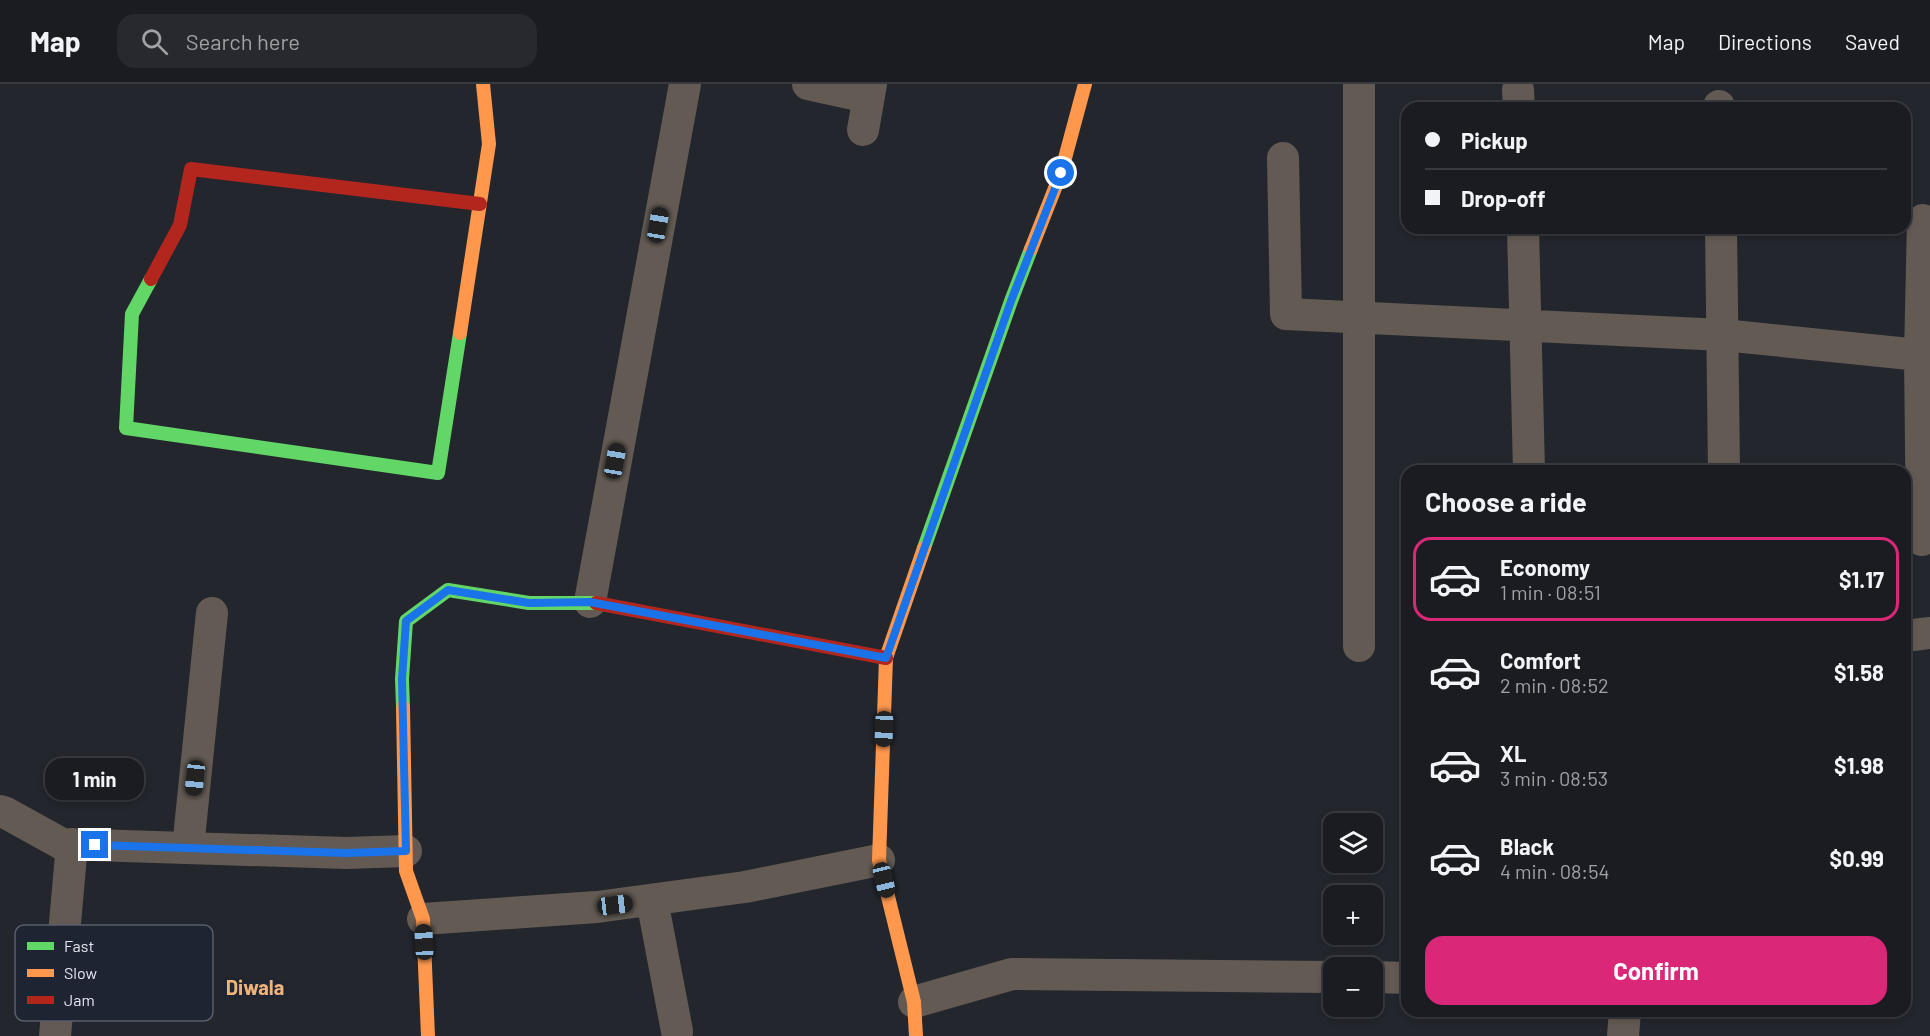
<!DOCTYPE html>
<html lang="en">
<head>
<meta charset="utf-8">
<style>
  body { margin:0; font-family:Barlow,sans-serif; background:#27292f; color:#f1f3f6; height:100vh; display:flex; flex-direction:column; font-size:22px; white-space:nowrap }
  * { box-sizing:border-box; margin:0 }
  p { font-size:20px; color:#9fa1a5 }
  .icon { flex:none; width:33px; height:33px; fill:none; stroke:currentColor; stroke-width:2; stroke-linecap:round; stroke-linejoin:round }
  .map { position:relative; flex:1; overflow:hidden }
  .details { position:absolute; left:1401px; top:381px; width:510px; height:552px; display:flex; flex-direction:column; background:#1a1c22; border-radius:18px; box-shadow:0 3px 9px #0003,0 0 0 2px #383a40 }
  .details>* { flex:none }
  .top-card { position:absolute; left:1401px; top:18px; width:510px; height:132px; border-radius:18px; box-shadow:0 3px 9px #0003,0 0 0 2px #383a40; display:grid; align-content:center; height:132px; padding:0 24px; background:#1a1c22 }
  .controls { position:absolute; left:1323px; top:729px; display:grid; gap:12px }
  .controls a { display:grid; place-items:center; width:60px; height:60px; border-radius:12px; background:#1a1c22; box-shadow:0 3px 9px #0003,0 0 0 2px #383a40; font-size:30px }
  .end { position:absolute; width:27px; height:27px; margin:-14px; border:8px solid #1a73e8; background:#fff; box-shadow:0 0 0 3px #fff }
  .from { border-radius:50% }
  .bubble { position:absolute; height:42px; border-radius:18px; background:#1a1c22; box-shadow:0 3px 9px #0003,0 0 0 2px #383a40; font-size:20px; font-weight:700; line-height:42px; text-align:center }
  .car { position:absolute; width:18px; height:36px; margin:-18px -9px; border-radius:8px; box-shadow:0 0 4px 2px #0007; background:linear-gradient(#222 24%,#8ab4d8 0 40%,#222 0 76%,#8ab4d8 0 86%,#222 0) }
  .top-card b { display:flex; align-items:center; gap:21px; height:57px; font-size:22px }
  .top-card b+b { border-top:2px solid #383a40 }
  .top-card i { width:15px; height:15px; background:#f1f3f6 }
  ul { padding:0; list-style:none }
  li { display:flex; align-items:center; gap:18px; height:84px; margin:0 12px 9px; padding:0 12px; border:3px solid transparent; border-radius:18px }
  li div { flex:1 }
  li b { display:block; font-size:22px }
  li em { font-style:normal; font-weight:700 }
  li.active { border-color:#db2777 }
  li>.icon { width:54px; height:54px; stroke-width:1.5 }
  h2 { padding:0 24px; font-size:27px; line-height:72px }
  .action { display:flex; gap:12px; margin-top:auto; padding:12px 24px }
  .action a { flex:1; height:69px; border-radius:18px; background:#db2777; color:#fff; font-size:24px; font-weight:700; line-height:69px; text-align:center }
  header { display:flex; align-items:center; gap:36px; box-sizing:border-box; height:84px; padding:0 30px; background:#1a1c22; border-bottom:2px solid #383a40 }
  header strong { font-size:28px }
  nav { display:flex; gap:33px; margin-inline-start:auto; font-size:21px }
  .search { width:420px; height:54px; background:#27292f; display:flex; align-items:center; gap:15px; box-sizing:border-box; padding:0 21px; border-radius:18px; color:#9fa1a5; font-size:22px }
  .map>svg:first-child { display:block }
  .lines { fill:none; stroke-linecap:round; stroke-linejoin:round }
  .street { stroke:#635b53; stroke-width:32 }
  .fast { stroke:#63d668; stroke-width:14 }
  .slow { stroke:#ff974d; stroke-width:14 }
  .jam { stroke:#b3261e; stroke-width:14 }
  .route { stroke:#1a73e8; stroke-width:8 }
  .labels { text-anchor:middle; stroke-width:6; stroke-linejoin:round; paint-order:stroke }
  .neighbourhood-label { font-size:20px; font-weight:bold; fill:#eeb47a; stroke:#1e2432 }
  .key { fill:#1e2432; stroke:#595e6b; stroke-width:1.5 }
  .key-label { font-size:16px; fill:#e3e7f1 }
</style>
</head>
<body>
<header>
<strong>Map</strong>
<div class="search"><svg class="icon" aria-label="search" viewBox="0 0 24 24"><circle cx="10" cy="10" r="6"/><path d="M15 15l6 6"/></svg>Search here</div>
<nav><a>Map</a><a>Directions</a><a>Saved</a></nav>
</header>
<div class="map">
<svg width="1930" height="952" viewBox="0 0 1930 952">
  <rect width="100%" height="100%" fill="#23262d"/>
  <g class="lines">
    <path class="street" d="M808 0 868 13
      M1518 6 1519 24
      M1719 22V24
      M863 46 871 0
      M1283 74 1286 230 1723 251 1930 272
      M1523 144 1529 387
      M1721 144 1724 387
      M1922 456 1920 271 1923 136
      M590 518 685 0
      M1905 552 1930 549
      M1359 562V0
      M0 727 6 729 62 760 346 769 406 767
      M188 764 212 529
      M652 816 677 947
      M423 835 597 823 745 803 879 776
      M1372 893 1407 894
      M914 918 1012 890 1334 893
      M55 952 72 760
      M1623 952 1625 927"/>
    <path class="fast" d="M151 195 132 230 126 344 438 389 460 249
      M924 464 1011 217 1031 165
      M403 623 402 595 406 537 448 506 529 519H596"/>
    <path class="slow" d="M1031 165 1061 89 1085 0
      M460 249 489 60 483 0
      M403 623 406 787 423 835 428 952
      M916 952 914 918 879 776 886 574 924 464"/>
    <path class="jam" d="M151 195 180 141 191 85 480 120
      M596 519 886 574"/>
  </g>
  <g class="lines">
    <path class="route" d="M95 761 346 769 406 767 402 595 406 537 448 506 529 519 590 518 886 574 1011 217 1061 89"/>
  </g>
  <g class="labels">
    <g class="neighbourhood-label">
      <text x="255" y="911">Diwala</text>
    </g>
  </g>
  <rect x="15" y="841" width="198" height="96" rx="9" class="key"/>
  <rect x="27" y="858" width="27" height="8" fill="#63d668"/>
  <rect x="27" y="885" width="27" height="8" fill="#ff974d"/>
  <rect x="27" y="912" width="27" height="8" fill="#b3261e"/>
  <g class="key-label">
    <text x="64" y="868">Fast</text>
    <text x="64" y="895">Slow</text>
    <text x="64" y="922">Jam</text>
  </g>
</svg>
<div class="controls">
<a><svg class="icon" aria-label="layers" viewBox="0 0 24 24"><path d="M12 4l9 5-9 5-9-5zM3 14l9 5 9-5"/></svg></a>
<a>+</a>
<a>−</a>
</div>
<i class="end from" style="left:1061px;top:89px"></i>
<i class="end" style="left:95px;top:761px"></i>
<div class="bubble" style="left:45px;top:674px;width:99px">1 min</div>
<i class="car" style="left:658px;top:141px;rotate:10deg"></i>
<i class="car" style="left:615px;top:377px;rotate:10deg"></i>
<i class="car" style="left:884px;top:645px;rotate:182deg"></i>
<i class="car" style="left:195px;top:694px;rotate:186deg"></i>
<i class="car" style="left:884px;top:796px;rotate:166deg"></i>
<i class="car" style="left:615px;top:821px;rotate:83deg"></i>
<i class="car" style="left:424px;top:858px;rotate:357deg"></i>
<div class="top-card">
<b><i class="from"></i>Pickup</b>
<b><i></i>Drop-off</b>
</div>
<section class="details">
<h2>Choose a ride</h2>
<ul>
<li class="active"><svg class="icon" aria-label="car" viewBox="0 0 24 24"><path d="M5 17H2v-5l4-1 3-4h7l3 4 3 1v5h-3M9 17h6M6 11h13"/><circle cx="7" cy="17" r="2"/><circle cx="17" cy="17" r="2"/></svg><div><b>Economy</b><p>1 min · 08:51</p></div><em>$1.17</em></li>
<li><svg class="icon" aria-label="car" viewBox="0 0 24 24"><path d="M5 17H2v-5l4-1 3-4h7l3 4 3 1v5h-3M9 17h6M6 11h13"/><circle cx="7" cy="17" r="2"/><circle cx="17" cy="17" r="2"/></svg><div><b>Comfort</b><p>2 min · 08:52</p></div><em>$1.58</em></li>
<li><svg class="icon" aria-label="car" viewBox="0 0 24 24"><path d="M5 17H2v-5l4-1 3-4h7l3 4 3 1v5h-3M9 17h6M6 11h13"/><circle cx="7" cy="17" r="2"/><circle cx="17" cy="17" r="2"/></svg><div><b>XL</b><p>3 min · 08:53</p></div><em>$1.98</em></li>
<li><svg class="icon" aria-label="car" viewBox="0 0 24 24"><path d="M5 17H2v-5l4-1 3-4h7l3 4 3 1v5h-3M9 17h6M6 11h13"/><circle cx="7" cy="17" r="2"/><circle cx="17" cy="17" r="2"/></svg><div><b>Black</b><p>4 min · 08:54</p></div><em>$0.99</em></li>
</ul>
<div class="action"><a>Confirm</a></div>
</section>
</div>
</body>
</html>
